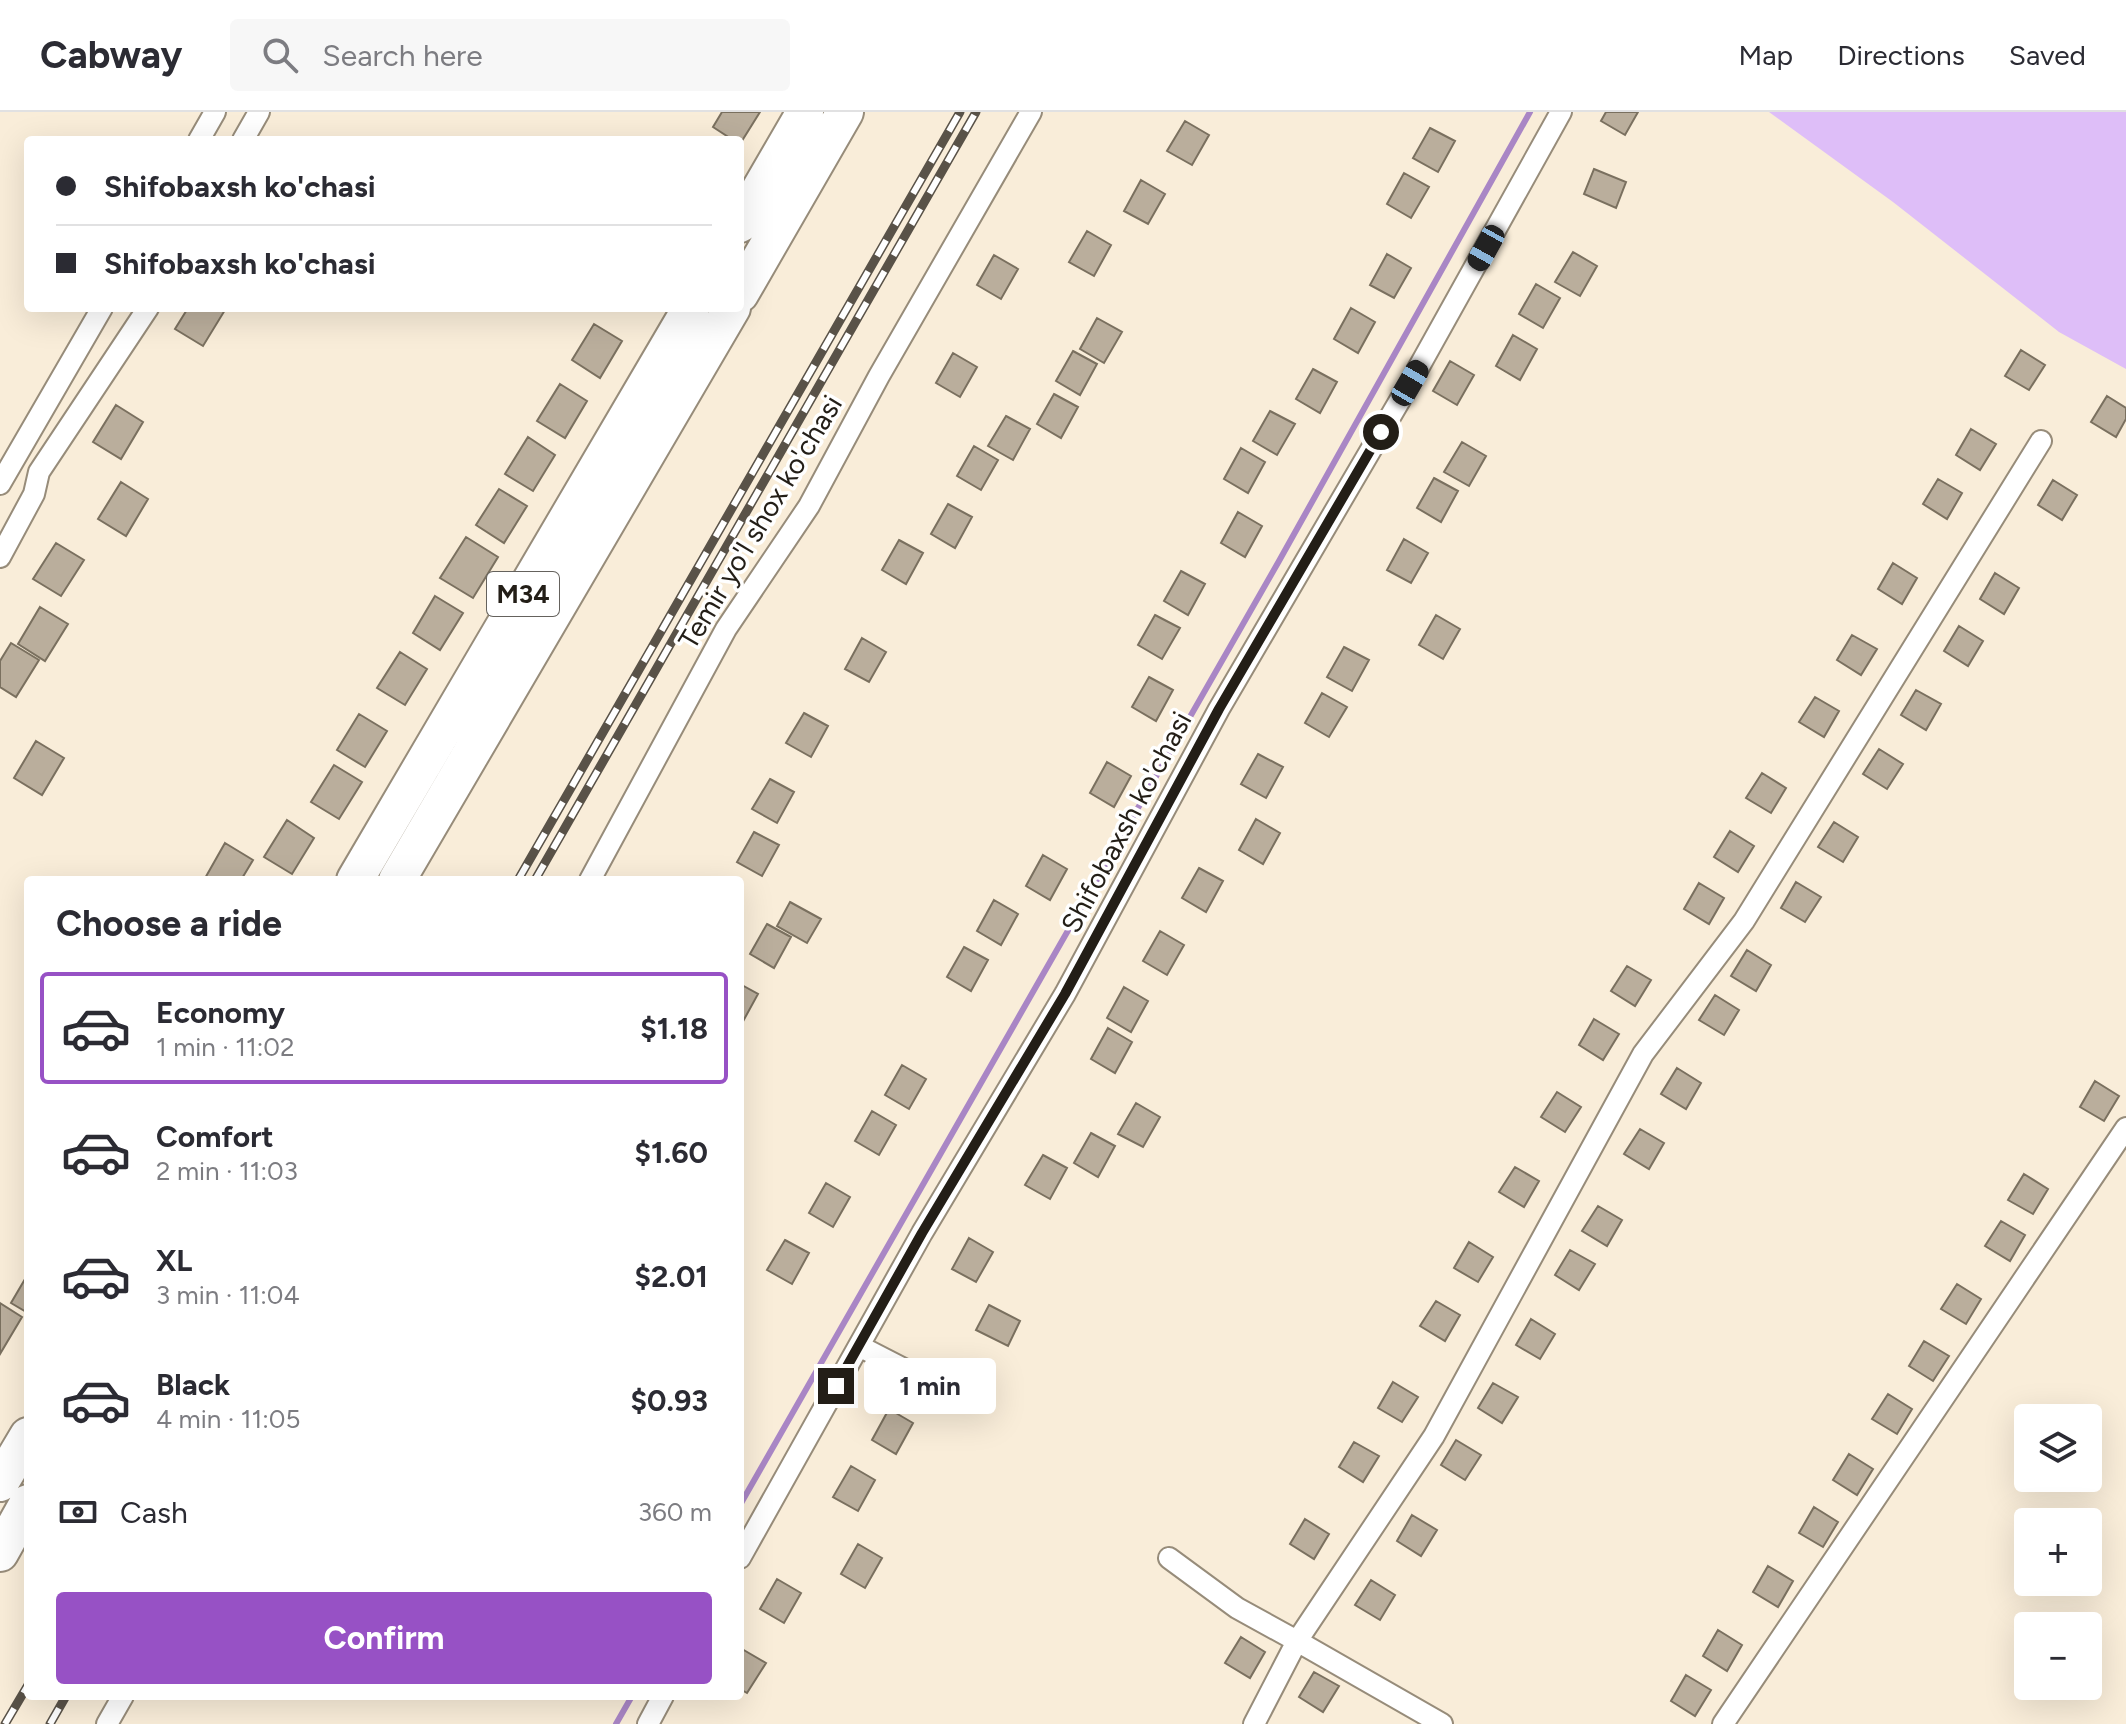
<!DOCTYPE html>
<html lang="en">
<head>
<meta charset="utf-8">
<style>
  body { margin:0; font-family:Figtree,sans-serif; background:#f7f7f7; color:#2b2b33; height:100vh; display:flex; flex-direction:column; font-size:30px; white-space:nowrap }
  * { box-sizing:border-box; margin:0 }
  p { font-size:26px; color:#7c7c81 }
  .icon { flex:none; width:44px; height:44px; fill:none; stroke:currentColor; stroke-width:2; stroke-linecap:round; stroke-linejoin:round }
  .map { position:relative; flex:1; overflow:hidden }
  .details { position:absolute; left:24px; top:764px; width:720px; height:824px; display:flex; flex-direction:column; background:#fff; border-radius:8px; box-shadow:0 8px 32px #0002 }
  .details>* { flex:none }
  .banner { position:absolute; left:24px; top:24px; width:720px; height:176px; border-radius:8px; box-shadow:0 8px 32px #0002; display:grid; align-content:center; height:176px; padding:0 32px; background:#fff }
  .tools { position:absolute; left:2014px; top:1292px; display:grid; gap:16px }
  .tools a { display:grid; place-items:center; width:88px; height:88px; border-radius:8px; background:#fff; box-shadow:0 8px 32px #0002; font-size:40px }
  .end { position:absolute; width:36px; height:36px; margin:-18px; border:10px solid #231e17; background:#fff; box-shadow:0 0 0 4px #fff }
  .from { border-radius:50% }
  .bubble { position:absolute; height:56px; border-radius:8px; background:#fff; box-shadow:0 8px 32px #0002; font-size:26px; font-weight:700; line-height:56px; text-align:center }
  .car { position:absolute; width:24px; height:48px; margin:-24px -12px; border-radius:10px; box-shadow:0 0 6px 2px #0007; background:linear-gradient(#222 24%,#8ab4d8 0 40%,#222 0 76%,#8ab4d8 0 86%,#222 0) }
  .banner b { display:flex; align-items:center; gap:28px; height:76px; font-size:30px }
  .banner b+b { border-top:2px solid #e1e1e2 }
  .banner i { width:20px; height:20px; background:#2b2b33 }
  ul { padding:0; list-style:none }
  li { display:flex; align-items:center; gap:24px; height:112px; margin:0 16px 12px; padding:0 16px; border:4px solid transparent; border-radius:8px }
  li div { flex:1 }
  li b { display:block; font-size:30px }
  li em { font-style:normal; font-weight:700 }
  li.active { border-color:#9751c5 }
  li>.icon { width:72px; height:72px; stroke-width:1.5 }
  h2 { padding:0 32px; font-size:36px; line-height:96px }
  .pay { display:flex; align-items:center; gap:20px; height:88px; padding:0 32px; font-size:30px }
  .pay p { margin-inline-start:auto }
  .button { display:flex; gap:16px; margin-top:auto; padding:16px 32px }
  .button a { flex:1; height:92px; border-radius:8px; background:#9751c5; color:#fff; font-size:32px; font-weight:700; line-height:92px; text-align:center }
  header { display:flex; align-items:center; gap:48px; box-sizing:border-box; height:112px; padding:0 40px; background:#fff; border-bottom:2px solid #e1e1e2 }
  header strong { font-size:38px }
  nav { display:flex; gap:44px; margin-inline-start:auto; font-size:28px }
  .search { width:560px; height:72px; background:#f7f7f7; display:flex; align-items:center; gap:20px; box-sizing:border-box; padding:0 28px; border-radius:8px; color:#7c7c81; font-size:30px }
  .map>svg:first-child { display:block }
  .green { fill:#debef8 }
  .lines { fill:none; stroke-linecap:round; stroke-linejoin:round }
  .stream { stroke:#a986c5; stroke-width:6 }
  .building { fill:#baae9c; stroke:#7a705f; stroke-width:2 }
  .street-casing { stroke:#978c7a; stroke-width:24 }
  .highway-casing { stroke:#978c7a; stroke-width:40 }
  .street { stroke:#fff; stroke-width:20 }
  .highway { stroke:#fff; stroke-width:36 }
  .rail-casing { stroke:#595248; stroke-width:9 }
  .rail { stroke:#fff; stroke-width:6; stroke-dasharray:18; stroke-linecap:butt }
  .route { stroke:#231e17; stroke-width:10 }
  .labels { text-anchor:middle; stroke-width:7; stroke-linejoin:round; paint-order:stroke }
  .shield { fill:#fff; stroke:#65625d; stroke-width:2 }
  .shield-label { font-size:26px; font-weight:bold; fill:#231e17 }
  .street-label { font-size:28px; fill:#231e17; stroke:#fff }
</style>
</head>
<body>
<header>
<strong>Cabway</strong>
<div class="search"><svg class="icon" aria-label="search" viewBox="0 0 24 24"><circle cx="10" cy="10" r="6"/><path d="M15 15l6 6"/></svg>Search here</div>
<nav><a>Map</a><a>Directions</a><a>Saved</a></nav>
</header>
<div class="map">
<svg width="2126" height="1612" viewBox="0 0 2126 1612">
  <rect width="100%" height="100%" fill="#f9edd9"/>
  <path class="green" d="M1769 0H2126V257L2059 220 1893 90Z"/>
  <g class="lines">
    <path class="stream" d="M740 1393 1279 449 1530 0
      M616 1612 632 1584"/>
  </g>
  <path class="building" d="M722 0H760L740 32V28H733L713 15Z
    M1606 0H1638L1625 23 1601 9Z
    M1185 9 1209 23 1192 53 1167 39Z
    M1430 16 1455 29 1438 60 1413 46Z
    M1594 57 1626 70 1616 96 1584 82Z
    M1404 61 1429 75 1411 106 1387 92Z
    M1141 68 1165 82 1148 112 1124 99Z
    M1087 119 1111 133 1094 164 1069 150Z
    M1573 140 1597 154 1580 184 1555 170Z
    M1387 142 1411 156 1394 186 1370 173Z
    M994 143 1018 157 1001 187 977 173Z
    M1536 172 1560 186 1543 216 1519 202Z
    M188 196 225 198 203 234 175 217Z
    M1351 196 1375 210 1358 241 1334 227Z
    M1097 206 1122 220 1104 251 1080 237Z
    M594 212 622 229 600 266 572 248Z
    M1513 223 1537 237 1520 268 1496 254Z
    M2021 238 2045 253 2029 278 2005 264Z
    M1073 239 1097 252 1080 283 1056 269Z
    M953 241 977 255 960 285 936 271Z
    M1450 249 1474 263 1457 293 1433 279Z
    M1313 257 1337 270 1320 301 1296 287Z
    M560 272 587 289 565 326 537 309Z
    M1054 282 1078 295 1061 326 1037 312Z
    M2107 284 2126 296V307L2116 325 2091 310Z
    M116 293 143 310 121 347 93 330Z
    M1270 299 1295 312 1277 343 1253 329Z
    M1006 304 1030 317 1013 348 988 334Z
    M1971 317 1996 332 1980 358 1956 343Z
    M528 325 555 343 533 379 505 362Z
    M1462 330 1486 344 1469 374 1444 360Z
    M974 334 998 348 981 378 957 364Z
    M1241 336 1265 350 1248 381 1224 367Z
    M1434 366 1458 379 1441 410 1417 396Z
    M1938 367 1962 381 1947 407 1923 392Z
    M2053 368 2077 383 2062 408 2038 393Z
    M121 370 148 387 126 424 98 407Z
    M499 377 527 394 504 431 476 413Z
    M948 392 972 405 955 436 931 422Z
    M1238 400 1262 414 1245 445 1221 431Z
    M466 425 498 445 473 486 440 466Z
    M1404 427 1428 441 1411 471 1387 458Z
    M899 428 923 441 906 472 882 458Z
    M56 431 84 448 61 484 33 467Z
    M1893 451 1917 466 1902 492 1878 477Z
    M1181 459 1205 472 1188 503 1164 489Z
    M1995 461 2019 476 2004 502 1980 487Z
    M435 484 463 501 440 538 413 521Z
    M40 495 68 512 45 549 18 532Z
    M1155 503 1180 516 1162 547 1138 533Z
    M1436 503 1460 517 1443 547 1419 533Z
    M1959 514 1983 529 1968 554 1944 539Z
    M1852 523 1877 537 1861 563 1837 548Z
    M862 526 886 540 869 570 845 557Z
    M11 531 39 548 16 585 0 575V549Z
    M1344 535 1369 548 1352 579 1327 565Z
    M400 540 427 557 405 593 377 576Z
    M1149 565 1173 578 1156 609 1132 595Z
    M1916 578 1941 592 1926 618 1901 603Z
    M1322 581 1347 595 1329 625 1305 611Z
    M1815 585 1839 599 1824 625 1799 610Z
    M804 601 828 614 811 645 786 631Z
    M359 602 387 619 365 655 337 638Z
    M36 629 64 646 42 683 14 666Z
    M1879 637 1903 652 1887 677 1863 662Z
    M1258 642 1283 655 1266 686 1241 672Z
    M1107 650 1131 664 1114 695 1090 681Z
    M334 653 362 670 339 707 311 690Z
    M1762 661 1786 676 1771 701 1746 686Z
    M770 667 794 680 777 711 752 697Z
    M1256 707 1280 721 1263 752 1239 738Z
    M287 708 314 726 292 762 264 745Z
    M1834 710 1858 725 1843 750 1818 735Z
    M1730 719 1754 734 1738 760 1714 745Z
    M754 720 779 733 762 764 737 750Z
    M225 731 253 748 241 768H204Z
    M1043 743 1067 757 1050 788 1026 774Z
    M1199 756 1223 769 1206 800 1182 786Z
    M1796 770 1821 785 1805 810 1781 796Z
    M1699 771 1724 786 1709 812 1684 797Z
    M994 788 1018 802 1001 833 977 819Z
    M790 790 821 807 807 831 777 814Z
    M767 812 791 825 774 856 750 842Z
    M1160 819 1184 833 1167 863 1143 849Z
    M964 835 988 848 971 879 947 865Z
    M1747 838 1771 853 1756 879 1731 864Z
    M1627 854 1651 868 1635 894 1611 879Z
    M740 872 758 882 741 913 740 912Z
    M1124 875 1148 889 1131 920 1107 906Z
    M1715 883 1739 898 1724 923 1699 908Z
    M1594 907 1619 922 1603 948 1579 933Z
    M1108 916 1132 930 1115 961 1091 947Z
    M902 953 926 967 909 997 885 983Z
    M1677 956 1701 971 1686 997 1661 982Z
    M2095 969 2119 984 2104 1009 2080 995Z
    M1557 980 1581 995 1565 1020 1541 1005Z
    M1136 991 1160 1005 1143 1035 1118 1022Z
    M872 999 896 1013 879 1043 855 1029Z
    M1640 1017 1664 1031 1649 1057 1624 1042Z
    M1091 1021 1115 1034 1098 1065 1074 1051Z
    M1043 1043 1067 1056 1050 1087 1025 1073Z
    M1515 1055 1539 1069 1524 1095 1499 1080Z
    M2024 1062 2048 1077 2033 1102 2008 1088Z
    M826 1071 850 1085 833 1115 809 1101Z
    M1598 1094 1622 1108 1607 1134 1582 1119Z
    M2001 1109 2025 1123 2010 1149 1985 1134Z
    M969 1126 993 1140 976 1170 952 1157Z
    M785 1128 809 1141 792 1172 767 1158Z
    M1469 1130 1493 1145 1478 1170 1454 1156Z
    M1570 1138 1595 1152 1579 1178 1555 1163Z
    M28 1162V1201L11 1191Z
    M1957 1172 1981 1187 1966 1212 1941 1197Z
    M1436 1189 1460 1203 1445 1229 1420 1214Z
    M0 1191 22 1205 0 1242Z
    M989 1193 1020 1209 1008 1234 976 1218Z
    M1531 1207 1555 1222 1540 1247 1516 1233Z
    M1924 1229 1949 1244 1933 1269 1909 1254Z
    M1393 1270 1418 1285 1402 1310 1378 1296Z
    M1493 1271 1518 1285 1502 1311 1478 1296Z
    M1888 1282 1912 1297 1897 1322 1872 1307Z
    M889 1297 913 1311 896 1342 872 1328Z
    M1456 1328 1481 1343 1465 1368 1441 1353Z
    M1354 1330 1379 1344 1363 1370 1339 1355Z
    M1849 1342 1873 1357 1857 1383 1833 1368Z
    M851 1354 875 1368 858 1399 833 1385Z
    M1814 1395 1838 1410 1823 1435 1799 1421Z
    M1412 1403 1437 1418 1421 1444 1397 1429Z
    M1305 1407 1329 1422 1314 1447 1290 1432Z
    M858 1432 882 1446 865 1476 841 1462Z
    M1768 1454 1793 1469 1778 1495 1753 1480Z
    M777 1467 801 1481 784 1511 760 1497Z
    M1371 1468 1395 1483 1380 1508 1355 1493Z
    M1718 1518 1742 1533 1727 1559 1703 1544Z
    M1241 1525 1265 1540 1250 1566 1225 1551Z
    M742 1537 766 1551 747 1581 740 1577Z
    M1314 1560 1339 1574 1323 1600 1299 1585Z
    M1686 1563 1711 1578 1695 1604 1671 1589Z"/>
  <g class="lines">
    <defs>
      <path id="street" d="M199 28 215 0
        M243 28 259 0
        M0 372 102 196
        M0 445 34 382 39 360 148 196
        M590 768 726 517 809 394 879 264 1031 0
        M859 1234 968 1290
        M740 1446 922 1121 1065 882 1219 597 1410 271 1561 0
        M1169 1446 1237 1496 1297 1529 1434 1324 1643 942 1744 809 2041 329
        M107 1612 123 1584
        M648 1612 663 1584
        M1254 1612 1297 1529 1442 1612
        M1723 1612 2126 1016"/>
      <path id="highway" d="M740 112 805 0
        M740 182 845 0
        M355 768 691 196
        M397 768 732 196
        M0 1371 28 1324
        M0 1441 28 1391"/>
    </defs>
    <use href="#street" class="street-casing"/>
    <use href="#highway" class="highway-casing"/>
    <use href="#street" class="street"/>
    <use href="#highway" class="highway"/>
    <defs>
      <path id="rail" d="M518 768 960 0
        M535 768 976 0
        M5 1612 28 1573
        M50 1612 66 1584"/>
    </defs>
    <use href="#rail" class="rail-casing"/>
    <use href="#rail" class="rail"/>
  </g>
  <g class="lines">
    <path class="route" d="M836 1274 922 1121 1065 882 1219 597 1381 320"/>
  </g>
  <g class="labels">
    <rect class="shield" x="487" y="460" width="72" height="44" rx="6"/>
    <g class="shield-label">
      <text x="523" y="491">M34</text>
    </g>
    <g class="street-label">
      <text transform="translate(760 410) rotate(-59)" y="10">Temir yo'l shox ko'chasi</text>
      <text transform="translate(1126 710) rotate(-62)" y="10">Shifobaxsh ko'chasi</text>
    </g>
  </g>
</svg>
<div class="tools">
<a><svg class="icon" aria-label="layers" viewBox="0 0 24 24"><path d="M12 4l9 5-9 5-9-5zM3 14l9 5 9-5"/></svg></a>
<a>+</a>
<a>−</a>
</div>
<i class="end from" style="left:1381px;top:320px"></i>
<i class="end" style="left:836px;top:1274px"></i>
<div class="bubble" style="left:864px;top:1246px;width:132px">1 min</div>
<i class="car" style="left:1486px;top:136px;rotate:209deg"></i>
<i class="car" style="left:1410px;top:271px;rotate:30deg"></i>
<div class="banner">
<b><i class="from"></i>Shifobaxsh ko'chasi</b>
<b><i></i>Shifobaxsh ko'chasi</b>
</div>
<section class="details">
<h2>Choose a ride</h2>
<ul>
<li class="active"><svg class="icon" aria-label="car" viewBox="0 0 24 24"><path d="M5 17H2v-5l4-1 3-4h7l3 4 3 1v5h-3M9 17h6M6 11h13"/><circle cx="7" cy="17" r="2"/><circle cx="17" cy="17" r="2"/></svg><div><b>Economy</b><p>1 min · 11:02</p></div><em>$1.18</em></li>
<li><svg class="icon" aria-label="car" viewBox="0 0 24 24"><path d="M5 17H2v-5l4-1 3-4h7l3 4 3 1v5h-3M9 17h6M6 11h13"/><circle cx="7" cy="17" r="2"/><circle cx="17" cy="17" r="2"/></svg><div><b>Comfort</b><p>2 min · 11:03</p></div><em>$1.60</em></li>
<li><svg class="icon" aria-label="car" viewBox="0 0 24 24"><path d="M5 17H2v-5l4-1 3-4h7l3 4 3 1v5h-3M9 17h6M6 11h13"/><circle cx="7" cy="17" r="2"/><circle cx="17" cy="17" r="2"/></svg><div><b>XL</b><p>3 min · 11:04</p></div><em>$2.01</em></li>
<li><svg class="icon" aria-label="car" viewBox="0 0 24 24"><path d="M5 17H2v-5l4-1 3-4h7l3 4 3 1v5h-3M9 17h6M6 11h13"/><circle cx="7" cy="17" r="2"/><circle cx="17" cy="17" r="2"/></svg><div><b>Black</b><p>4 min · 11:05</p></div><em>$0.93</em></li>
</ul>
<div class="pay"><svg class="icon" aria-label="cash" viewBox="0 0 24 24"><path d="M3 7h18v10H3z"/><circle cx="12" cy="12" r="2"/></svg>Cash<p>360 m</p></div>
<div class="button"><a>Confirm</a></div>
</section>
</div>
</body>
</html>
